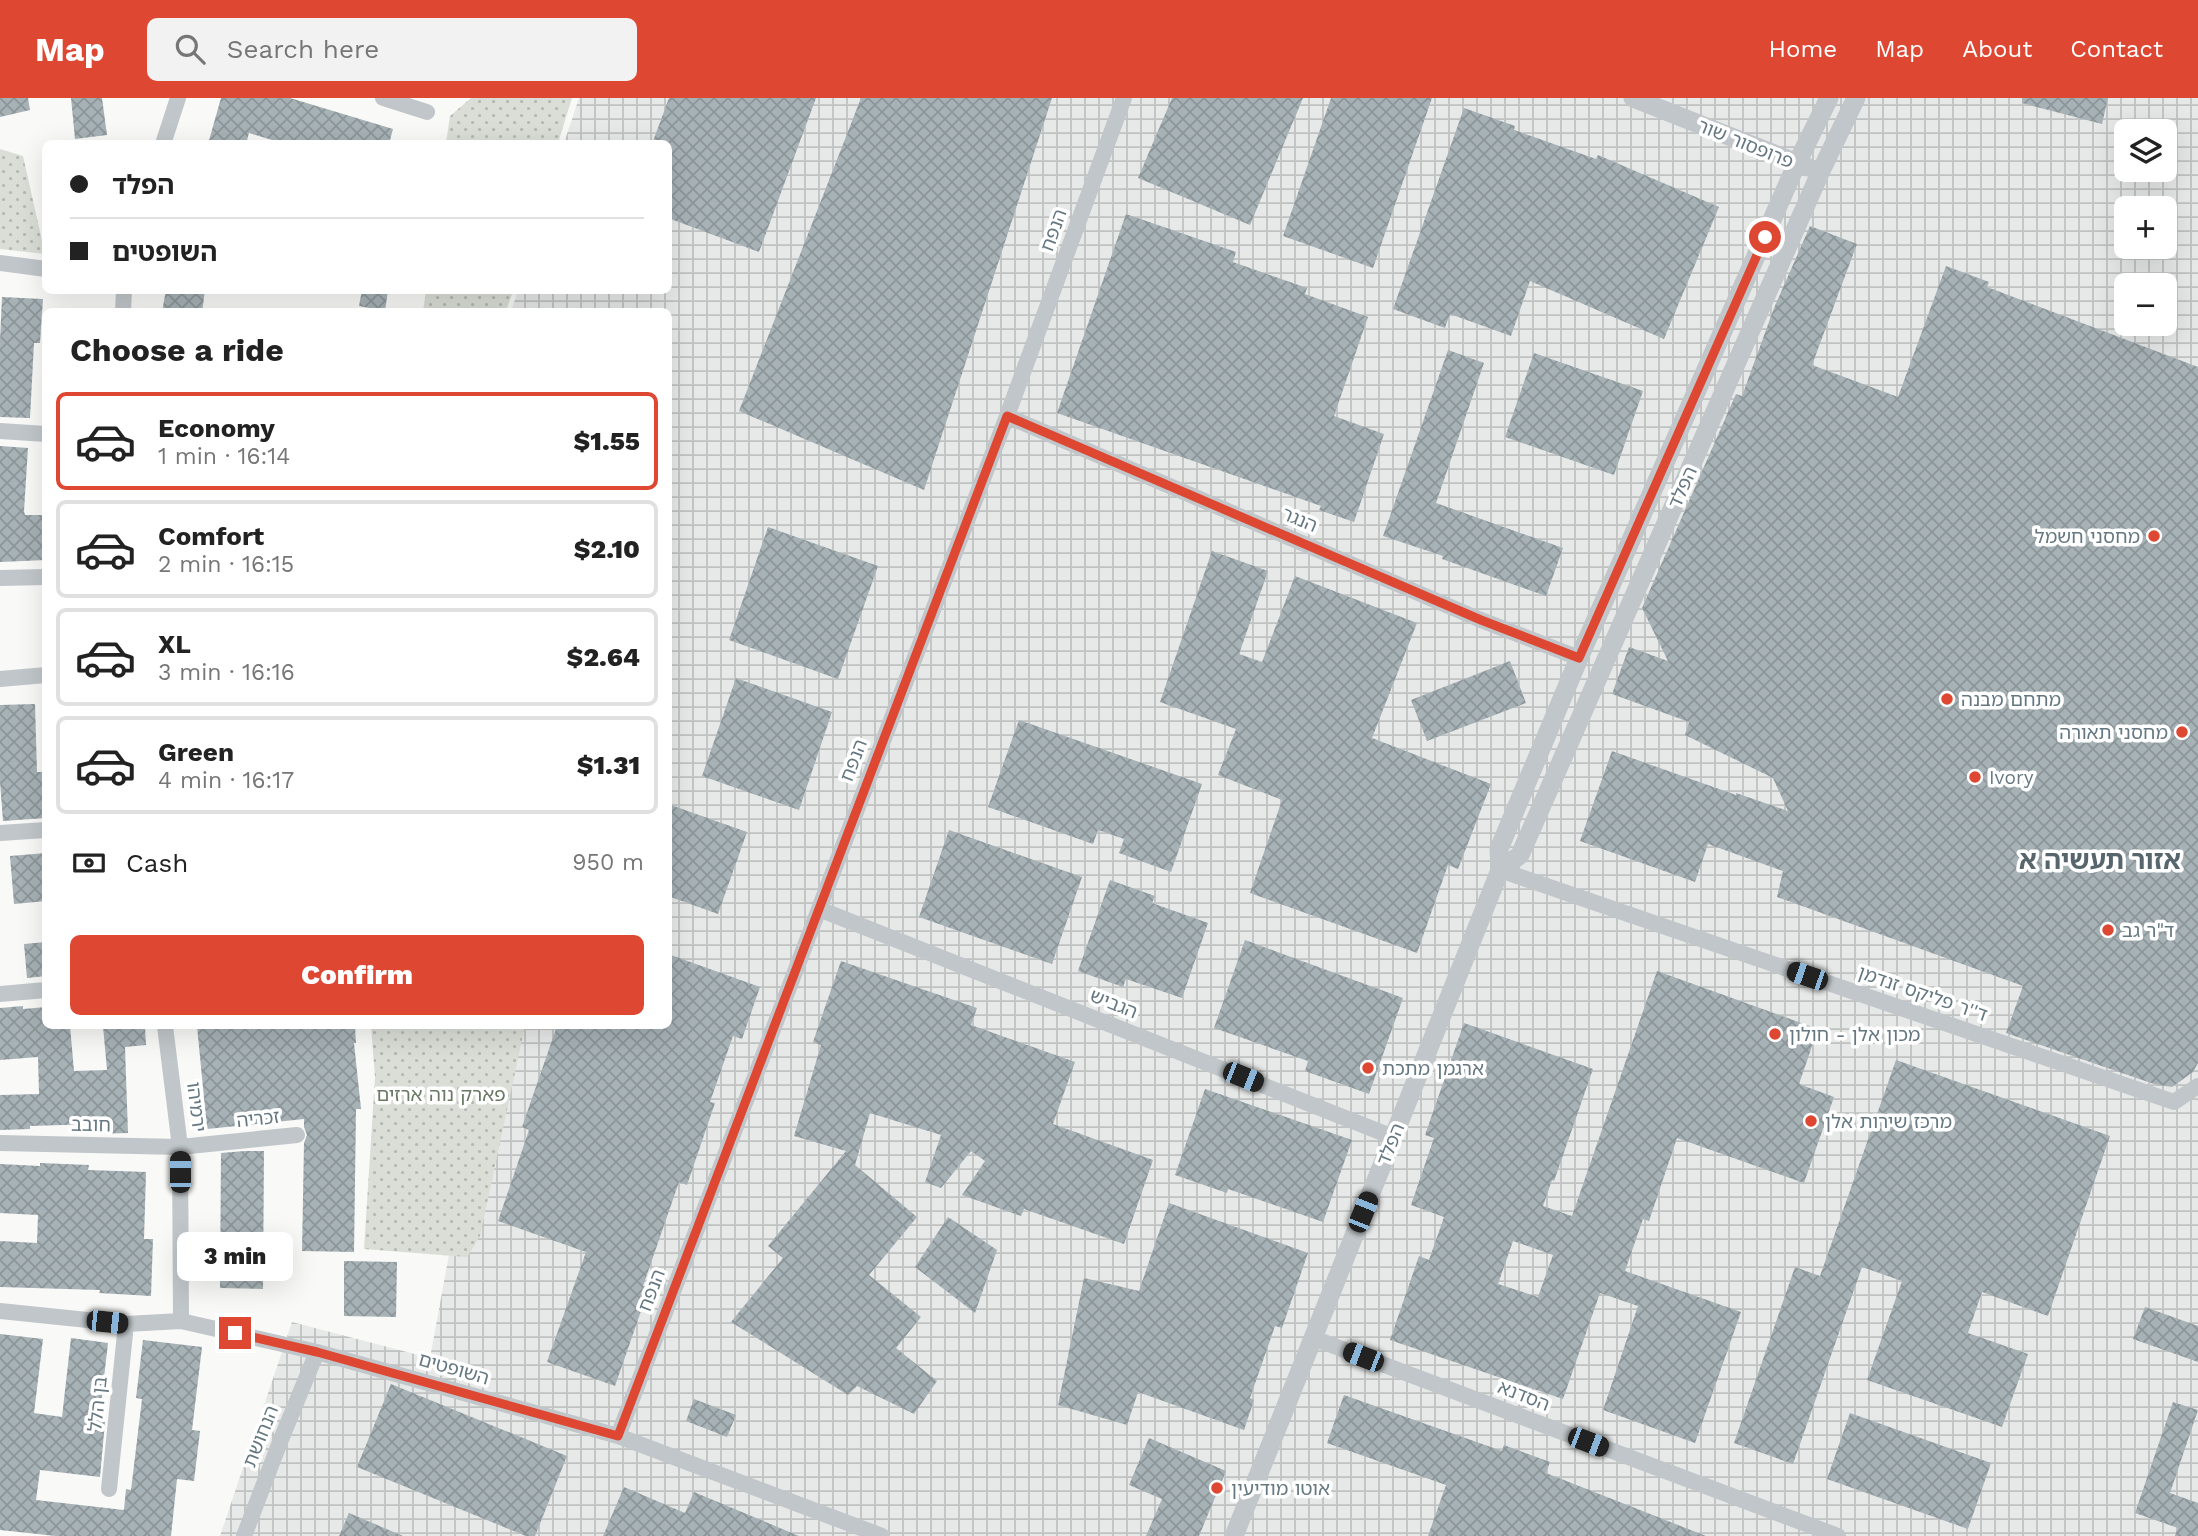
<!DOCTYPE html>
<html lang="en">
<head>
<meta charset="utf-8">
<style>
  body { margin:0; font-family:"Work Sans","Noto Sans Hebrew",sans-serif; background:#f2f2f2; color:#222; height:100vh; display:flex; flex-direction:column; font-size:26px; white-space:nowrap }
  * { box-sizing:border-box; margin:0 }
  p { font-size:23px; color:#767676 }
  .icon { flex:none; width:38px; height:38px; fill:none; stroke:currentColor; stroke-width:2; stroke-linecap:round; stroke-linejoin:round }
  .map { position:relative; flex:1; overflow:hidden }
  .panel { position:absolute; left:42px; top:210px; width:630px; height:721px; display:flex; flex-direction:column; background:#fff; border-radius:10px; box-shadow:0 7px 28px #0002 }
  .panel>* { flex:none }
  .top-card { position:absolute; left:42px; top:42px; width:630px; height:154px; border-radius:10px; box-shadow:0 7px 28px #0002; display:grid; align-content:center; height:154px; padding:0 28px; background:#fff }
  .buttons { position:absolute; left:2114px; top:21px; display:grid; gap:14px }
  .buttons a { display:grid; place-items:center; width:63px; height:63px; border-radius:10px; background:#fff; box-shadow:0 7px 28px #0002; font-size:35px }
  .end { position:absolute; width:32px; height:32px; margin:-16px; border:9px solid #de4732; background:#fff; box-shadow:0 0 0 4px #fff }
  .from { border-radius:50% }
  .bubble { position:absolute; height:49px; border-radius:10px; background:#fff; box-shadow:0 7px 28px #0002; font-size:23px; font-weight:800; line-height:49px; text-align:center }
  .car { position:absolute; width:21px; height:42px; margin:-21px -10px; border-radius:9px; box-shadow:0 0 5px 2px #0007; background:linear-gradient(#222 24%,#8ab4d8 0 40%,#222 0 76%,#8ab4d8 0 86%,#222 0) }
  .top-card b { display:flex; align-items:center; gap:24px; height:66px; font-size:26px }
  .top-card b+b { border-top:2px solid #e0e0e0 }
  .top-card i { width:18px; height:18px; background:#222 }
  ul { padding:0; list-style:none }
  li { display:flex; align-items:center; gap:21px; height:98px; margin:0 14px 10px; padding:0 14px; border:4px solid #e0e0e0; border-radius:10px }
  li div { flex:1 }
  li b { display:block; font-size:26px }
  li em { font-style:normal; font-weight:800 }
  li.current { border-color:#de4732 }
  li>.icon { width:63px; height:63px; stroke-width:1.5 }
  h2 { padding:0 28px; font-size:32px; line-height:84px }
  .pay { display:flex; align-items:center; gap:18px; height:77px; padding:0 28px; font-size:26px }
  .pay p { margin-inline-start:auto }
  .button { display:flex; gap:14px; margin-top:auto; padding:14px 28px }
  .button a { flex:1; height:80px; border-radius:10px; background:#de4732; color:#fff; font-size:28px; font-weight:800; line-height:80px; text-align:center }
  header { display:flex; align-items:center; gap:42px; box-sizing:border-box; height:98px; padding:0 35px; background:#de4732; color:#fff }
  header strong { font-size:33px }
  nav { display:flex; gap:38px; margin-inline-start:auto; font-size:24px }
  .search { width:490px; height:63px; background:#f2f2f2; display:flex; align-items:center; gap:18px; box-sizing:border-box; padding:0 24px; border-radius:10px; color:#767676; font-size:26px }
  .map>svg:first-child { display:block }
  .industrial { fill:url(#industrial-grid); fill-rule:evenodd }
  .park { fill:url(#park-dots) }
  .building { fill:url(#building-cross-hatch); fill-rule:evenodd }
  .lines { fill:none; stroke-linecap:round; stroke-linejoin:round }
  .minor { stroke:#c0c6c9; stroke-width:16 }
  .tertiary { stroke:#c0c6c9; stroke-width:19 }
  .route { stroke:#de4732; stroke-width:9 }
  .poi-dot { fill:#de4732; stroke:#fff; stroke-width:2.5 }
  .labels { text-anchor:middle; stroke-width:7; stroke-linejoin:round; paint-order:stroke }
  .street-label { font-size:19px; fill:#657881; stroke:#fff }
  .poi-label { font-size:19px; fill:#657881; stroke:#fff; text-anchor:start }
  .park-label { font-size:19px; fill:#6a7964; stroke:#fff }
  .district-label { font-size:26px; font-weight:bold; fill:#57656c; stroke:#fff }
</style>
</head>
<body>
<header>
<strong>Map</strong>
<div class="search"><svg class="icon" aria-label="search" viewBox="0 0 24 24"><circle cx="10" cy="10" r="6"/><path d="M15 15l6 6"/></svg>Search here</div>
<nav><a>Home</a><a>Map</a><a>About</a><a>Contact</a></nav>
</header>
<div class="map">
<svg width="2198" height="1438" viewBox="0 0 2198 1438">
  <defs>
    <pattern id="industrial-grid" width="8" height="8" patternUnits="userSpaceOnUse" patternTransform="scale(1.75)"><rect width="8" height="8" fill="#e7e9e8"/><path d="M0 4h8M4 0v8" fill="none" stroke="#bfc2c1"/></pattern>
    <pattern id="park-dots" width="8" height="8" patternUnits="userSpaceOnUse" patternTransform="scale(1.75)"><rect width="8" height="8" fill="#daded6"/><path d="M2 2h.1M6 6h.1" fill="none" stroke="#b4b9b3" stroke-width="1.8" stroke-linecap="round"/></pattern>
    <pattern id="building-cross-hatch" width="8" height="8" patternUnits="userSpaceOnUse" patternTransform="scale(1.75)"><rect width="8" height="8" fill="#a7b2b6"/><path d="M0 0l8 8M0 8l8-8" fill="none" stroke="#8c9699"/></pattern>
  </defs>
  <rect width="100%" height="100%" fill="#f9f9f7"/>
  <path class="industrial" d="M579 0H2198V1438H220L292 1224 430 1260 491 928H668V214L511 213 518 193 668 192V46L564 45ZM2126 33H2165V72H2126ZM2126 110H2165V149H2126ZM2126 187H2165V226H2126Z"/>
  <path class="park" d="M471 0H572L558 45H446L450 18Z
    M0 51 23 58 45 156 0 151Z
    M426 193V192L513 193 506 213H423Z
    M371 928H525L480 1138 467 1159 364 1151 375 979Z"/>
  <path class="building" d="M0 0H28L30 12 0 19Z
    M71 0H102L107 37 75 41Z
    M221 0H290L393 31 389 46H285L249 35 246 46H208Z
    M669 0H816L759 154 668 120V46H652Z
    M861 0H1052L924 392 739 313Z
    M1172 0H1303L1250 127 1138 80Z
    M1331 0H1432L1373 170 1283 138Z
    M2022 0H2108L2102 26 2022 5Z
    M1464 10 1515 28 1514 32 1596 61 1598 57 1719 109 1664 241 1530 183 1511 238 1450 216 1445 230 1393 211Z
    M1126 116 1236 154 1233 164 1307 190 1305 196 1368 219 1334 318 1384 336 1354 424 1319 412 1321 408 1057 315Z
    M1810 128 1857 146 1812 267 1898 299 1946 168 1989 184 1987 189 2198 269V965L2193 974 2172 989 2154 986 2006 935 2023 888 1777 799 1783 773 1708 746 1695 784 1580 743 1612 653 1736 697V695L1788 713 1773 680 1685 637 1689 624 1612 596 1629 549 1668 563 1642 510 1736 296 1742 298 1774 210Z
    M166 192H205L202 214H162Z
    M362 192H388L385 213 359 208Z
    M2 199 43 201 40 245H34L30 320 0 319V242Z
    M1448 252 1484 265 1436 405 1563 450 1546 498 1442 461 1443 458 1383 438Z
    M1534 255 1643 293 1614 377 1505 339Z
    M0 348 28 350 24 413 25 417H46V462L0 464Z
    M768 429 878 468 838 581 729 542Z
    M1212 453 1268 473 1239 556 1262 564 1295 478 1417 525 1372 640 1491 686 1458 771 1448 767 1417 855 1250 795 1282 702 1218 677 1236 631 1160 604Z
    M1510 563 1526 605 1427 643 1411 602Z
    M736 580 832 614 799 712 702 678Z
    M35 606 37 674H43L46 720 3 723 0 684V607Z
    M1019 622 1202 686 1171 774 1119 755 1124 741 1098 732 1093 746 988 709Z
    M668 706 747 734 718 816 668 798Z
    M949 732 1082 779 1052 866 919 819Z
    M46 755V803L14 806 10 758Z
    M1110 782 1155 798 1152 805 1208 825 1182 900 1126 881 1123 889 1078 873Z
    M1245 842 1403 900 1369 996 1305 973 1308 963 1214 930Z
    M46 844V878L27 880 24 846Z
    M668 856 760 889 742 941 733 938 710 1004 715 1005 687 1087 679 1084 643 1188 649 1190 615 1288 547 1264 586 1154 498 1123 529 1032 522 1029 557 928H668Z
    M841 863 977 910 971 927 1075 964 1053 1026 1153 1062 1124 1146 1024 1111 1021 1118 962 1097 985 1063 971 1053 941 1090 925 1084 941 1037 870 1015 855 1067 917 1119 869 1177 921 1219 896 1250 937 1283 914 1316 857 1288 848 1297 731 1224 783 1160 768 1148 846 1053 794 1038 821 947 813 944Z
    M1657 873 1818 931 1799 986 1834 999 1804 1085 1677 1040 1649 1123 1643 1121 1625 1173 1741 1214 1695 1345 1603 1312 1638 1208 1600 1195 1563 1301 1390 1242 1419 1158 1429 1162 1444 1119 1411 1107 1434 1040 1425 1037 1464 925 1593 971 1554 1083 1552 1082 1543 1108 1572 1118ZM1513 1143 1553 1157 1538 1199 1498 1186Z
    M23 908V911L46 909V928H70L74 973 107 972 103 928H145L146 947 125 949 128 1035 96 1036 95 1026 30 1028V1031L0 1032V997L39 996 38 959 0 962V910Z
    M197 928H355L356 945H354L361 1011H356L354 1154 302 1153 304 1045 307 1037 304 1029V1021L207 1031Z
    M1896 962 2110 1038 2048 1218 1982 1194 1968 1235 2028 1256 2002 1329 1867 1282 1902 1183 1862 1169 1793 1366 1734 1345 1795 1169 1820 1178Z
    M1205 991 1352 1042 1323 1124 1228 1091 1227 1095 1175 1077Z
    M245 1053H264L263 1191 220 1190 221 1055Z
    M40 1065 89 1067 88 1072 146 1074 144 1141H153L151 1198 99 1195 100 1192 0 1189V1143L37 1145 38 1117 0 1115V1066L40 1068Z
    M1169 1105 1308 1155 1282 1230 1275 1228 1250 1300 1254 1302 1244 1332 1138 1294 1127 1327 1058 1307 1084 1180 1139 1193Z
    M948 1119 997 1152 975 1215 915 1169Z
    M344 1163 397 1164 396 1219 344 1218Z
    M2145 1209 2198 1228V1264L2133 1241Z
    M0 1236 43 1241 34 1315 62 1319 71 1240 108 1245 99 1323 105 1324 100 1379 40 1372 36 1402 124 1412 126 1391 131 1392 142 1301 136 1300 143 1242 202 1249 192 1332 200 1333 194 1383 177 1381 171 1438H56L0 1432Z
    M391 1286 567 1358 535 1438H526L357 1369Z
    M1344 1297 1502 1353 1504 1347 1550 1364 1546 1375 1706 1438H1428L1446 1387 1327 1345Z
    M694 1301 736 1317 727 1339 686 1323Z
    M2173 1304 2198 1312 2170 1395 2198 1405V1438H2175L2178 1430 2135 1415Z
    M1850 1315 1991 1365 1968 1431 1827 1381Z
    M1149 1340 1226 1373 1199 1438H1146L1162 1401 1129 1387Z
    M624 1389 685 1415 694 1394 799 1438H603Z
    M349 1415 403 1438H339Z"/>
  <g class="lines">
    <path class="minor" d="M383 0 427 14
      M163 46 178 0
      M0 165 46 171
      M123 214 124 192
      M1007 318 1481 522 1579 560
      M0 333 46 336
      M0 480 46 479
      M0 581 46 577
      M0 735 46 732
      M1500 772 2174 1004 2198 988
      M819 811 1393 1039
      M0 896 46 892
      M165 928 180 1049 181 1223
      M0 1045 180 1049 297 1037
      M0 1213 126 1226 181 1223 317 1254 618 1338 882 1438
      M1313 1240 1838 1438
      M618 1338 1007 318 1124 0
      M109 1391 126 1226
      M244 1438 280 1344 317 1254"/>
    <path class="tertiary" d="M1633 0 1807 69
      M1500 772 1520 757 1820 75 1856 0
      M1234 1438 1500 772 1499 751 1579 560 1797 65 1829 0"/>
  </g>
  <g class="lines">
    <path class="route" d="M235 1235 317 1254 618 1338 1007 318 1481 522 1579 560 1765 139"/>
  </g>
  <g class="poi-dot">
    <circle cx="2154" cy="438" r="7"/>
    <circle cx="1947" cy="601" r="7"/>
    <circle cx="2182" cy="634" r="7"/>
    <circle cx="1975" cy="679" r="7"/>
    <circle cx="2108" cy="832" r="7"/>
    <circle cx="1775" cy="936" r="7"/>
    <circle cx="1368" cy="970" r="7"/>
    <circle cx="1811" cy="1023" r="7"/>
    <circle cx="1217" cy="1390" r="7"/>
  </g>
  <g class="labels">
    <g class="street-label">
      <text transform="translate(1746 45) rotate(22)" y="7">פרופסור שור</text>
      <text transform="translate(1053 132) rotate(-70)" y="7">הנפח</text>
      <text transform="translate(1682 389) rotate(-66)" y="7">הפלד</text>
      <text transform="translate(1300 421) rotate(23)" y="7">הנגר</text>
      <text transform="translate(853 662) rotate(-69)" y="7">הנפח</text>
      <text transform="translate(1923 895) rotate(19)" y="7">ד''ר פליקס זנדמן</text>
      <text transform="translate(1114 905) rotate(22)" y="7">הגביש</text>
      <text transform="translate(197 1009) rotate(83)" y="7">ירמיהו</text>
      <text transform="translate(258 1020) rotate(-6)" y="7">זכריה</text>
      <text transform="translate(91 1026) rotate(1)" y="7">חובב</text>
      <text transform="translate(1390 1046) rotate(-68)" y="7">הפלד</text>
      <text transform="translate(651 1192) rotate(-69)" y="7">הנפח</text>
      <text transform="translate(454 1270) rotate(16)" y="7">השופטים</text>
      <text transform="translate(1524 1297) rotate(21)" y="7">הסדנא</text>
      <text transform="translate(97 1306) rotate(-84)" y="7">בן הלל</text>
      <text transform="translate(260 1338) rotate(-68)" y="7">הנחושת</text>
    </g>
    <g class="poi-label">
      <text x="2140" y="445" text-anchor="end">מחסני חשמל</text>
      <text x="1961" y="608">מתחם מבנה</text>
      <text x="2168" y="641" text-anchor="end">מחסני תאורה</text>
      <text x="1989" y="686">Ivory</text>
      <text x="2122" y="839">ד"ר גב</text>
      <text x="1789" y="943">מכון אלן - חולון</text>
      <text x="1382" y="977">ארגמן מתכת</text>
      <text x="1825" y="1030">מרכז שירות אלן</text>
      <text x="1231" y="1397">אוטו מודיעין</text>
    </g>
    <g class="park-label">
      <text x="441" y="1003">פארק נוה ארזים</text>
    </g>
    <g class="district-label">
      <text x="2100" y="771">אזור תעשיה א</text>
    </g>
  </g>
</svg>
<div class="buttons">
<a><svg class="icon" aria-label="layers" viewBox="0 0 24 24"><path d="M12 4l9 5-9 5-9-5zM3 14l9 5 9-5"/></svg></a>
<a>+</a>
<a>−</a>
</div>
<i class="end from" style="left:1765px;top:139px"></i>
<i class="end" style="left:235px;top:1235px"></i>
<div class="bubble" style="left:177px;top:1134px;width:116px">3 min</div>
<i class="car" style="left:1807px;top:878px;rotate:289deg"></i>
<i class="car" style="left:1243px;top:979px;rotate:112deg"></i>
<i class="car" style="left:180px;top:1074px;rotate:0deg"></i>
<i class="car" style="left:1363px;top:1114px;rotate:22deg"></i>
<i class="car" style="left:107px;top:1224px;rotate:96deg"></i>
<i class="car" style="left:1363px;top:1259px;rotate:291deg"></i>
<i class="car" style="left:1588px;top:1344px;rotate:111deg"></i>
<div class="top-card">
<b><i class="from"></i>הפלד</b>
<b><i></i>השופטים</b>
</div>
<section class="panel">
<h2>Choose a ride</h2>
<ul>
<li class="current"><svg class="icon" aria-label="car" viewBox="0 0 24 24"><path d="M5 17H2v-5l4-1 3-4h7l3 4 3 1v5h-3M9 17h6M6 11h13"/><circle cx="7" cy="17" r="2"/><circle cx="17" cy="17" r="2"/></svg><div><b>Economy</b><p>1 min · 16:14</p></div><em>$1.55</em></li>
<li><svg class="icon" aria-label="car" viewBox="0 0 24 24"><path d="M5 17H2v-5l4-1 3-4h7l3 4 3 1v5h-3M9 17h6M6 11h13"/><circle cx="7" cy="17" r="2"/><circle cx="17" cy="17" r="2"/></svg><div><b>Comfort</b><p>2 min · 16:15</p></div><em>$2.10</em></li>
<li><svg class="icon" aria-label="car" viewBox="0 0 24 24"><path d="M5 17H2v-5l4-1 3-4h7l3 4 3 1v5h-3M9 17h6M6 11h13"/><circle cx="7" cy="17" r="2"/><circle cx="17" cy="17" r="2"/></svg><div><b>XL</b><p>3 min · 16:16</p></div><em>$2.64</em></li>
<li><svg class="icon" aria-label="car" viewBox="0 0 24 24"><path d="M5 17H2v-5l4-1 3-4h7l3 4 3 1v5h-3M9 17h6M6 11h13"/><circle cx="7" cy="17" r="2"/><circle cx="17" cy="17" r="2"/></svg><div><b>Green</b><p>4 min · 16:17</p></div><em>$1.31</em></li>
</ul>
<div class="pay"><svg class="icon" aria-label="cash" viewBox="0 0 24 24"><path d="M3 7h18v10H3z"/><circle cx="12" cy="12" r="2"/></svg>Cash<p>950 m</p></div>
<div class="button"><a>Confirm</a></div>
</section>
</div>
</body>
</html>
